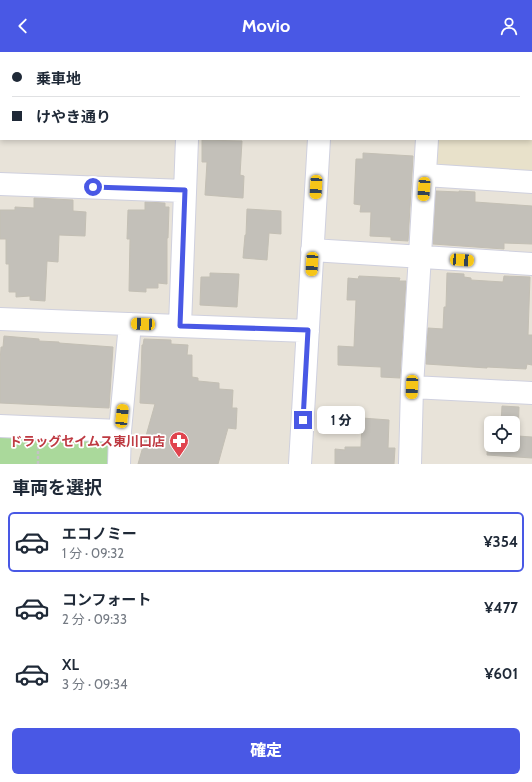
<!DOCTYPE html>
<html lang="ja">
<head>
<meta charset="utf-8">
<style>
  body { margin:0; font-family:Cabin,"Noto Sans JP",sans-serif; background:#f6f6f7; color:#1f2937; height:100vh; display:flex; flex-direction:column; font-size:15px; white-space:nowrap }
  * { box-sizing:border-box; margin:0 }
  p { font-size:13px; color:#747a83 }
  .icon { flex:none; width:22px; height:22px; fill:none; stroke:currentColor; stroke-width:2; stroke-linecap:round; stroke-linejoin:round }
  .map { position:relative; height:412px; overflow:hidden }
  .side { display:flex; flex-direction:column; background:#fff; flex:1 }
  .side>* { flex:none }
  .banner { position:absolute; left:0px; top:0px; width:532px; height:88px; box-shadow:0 2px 6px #0003; display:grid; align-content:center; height:88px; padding:0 12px; background:#fff }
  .tools { position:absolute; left:484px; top:364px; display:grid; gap:8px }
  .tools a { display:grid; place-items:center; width:36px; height:36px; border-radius:6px; background:#fff; box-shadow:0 2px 6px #0003; font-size:20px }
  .end { position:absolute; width:18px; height:18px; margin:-9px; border:5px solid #4958e5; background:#fff; box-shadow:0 0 0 2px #fff }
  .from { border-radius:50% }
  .bubble { position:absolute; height:28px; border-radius:6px; background:#fff; box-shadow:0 2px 6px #0003; font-size:13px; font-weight:800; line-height:28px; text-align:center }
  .car { position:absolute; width:12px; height:24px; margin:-12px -6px; border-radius:5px; box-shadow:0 0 3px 1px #0007; background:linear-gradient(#f5c518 24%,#345 0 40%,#f5c518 0 76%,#345 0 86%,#f5c518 0) }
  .banner b { display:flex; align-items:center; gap:14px; height:38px; font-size:15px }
  .banner b+b { border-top:1px solid #e0e1e3 }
  .banner i { width:10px; height:10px; background:#1f2937 }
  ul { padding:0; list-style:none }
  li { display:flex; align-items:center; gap:12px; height:60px; margin:0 8px 6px; padding:0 4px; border:2px solid transparent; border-radius:6px }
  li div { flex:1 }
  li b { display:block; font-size:15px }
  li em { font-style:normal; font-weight:800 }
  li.active { border-color:#4958e5 }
  li>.icon { width:36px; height:36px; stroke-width:1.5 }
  h2 { padding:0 12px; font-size:18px; line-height:48px }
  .action { display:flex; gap:8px; margin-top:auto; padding:8px 12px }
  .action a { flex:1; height:46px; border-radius:6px; background:#4958e5; color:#fff; font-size:16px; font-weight:800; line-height:46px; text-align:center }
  header { display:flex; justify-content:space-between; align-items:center; height:52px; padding:0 12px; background:#4958e5; color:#fff; font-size:18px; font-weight:800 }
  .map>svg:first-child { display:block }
  .education { fill:#e8e1ca }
  .green { fill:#aad99b }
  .building { fill:#c3c0b9; stroke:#c3bfb4 }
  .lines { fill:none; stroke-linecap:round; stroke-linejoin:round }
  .minor-casing { stroke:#cfd0de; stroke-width:24 }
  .path { stroke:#c3c3c3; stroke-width:2.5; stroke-dasharray:3 2; stroke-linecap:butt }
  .minor { stroke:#fff; stroke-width:22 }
  .route { stroke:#4958e5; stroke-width:5 }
  .labels { text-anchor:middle; stroke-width:3.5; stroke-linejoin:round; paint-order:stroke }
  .health-label { font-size:13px; font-weight:bold; fill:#be3a42; stroke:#fff; text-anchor:end }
</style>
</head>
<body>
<header><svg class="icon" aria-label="back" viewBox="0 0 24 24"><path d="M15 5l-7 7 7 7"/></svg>Movio<svg class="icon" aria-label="person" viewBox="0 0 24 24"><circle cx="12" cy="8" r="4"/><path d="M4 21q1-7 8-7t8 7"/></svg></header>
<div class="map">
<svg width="532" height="412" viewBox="0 0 532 412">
  <rect width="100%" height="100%" fill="#e8e3d9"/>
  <path class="education" d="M439 0H532V123L441 118 433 110 435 87H531V1H439Z"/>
  <path class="green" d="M0 380 96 384 110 394 109 412H0Z"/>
  <path class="building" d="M202 88 242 89 240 123 244 124 243 146 205 143 207 110H202Z
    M363 101 413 104 408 189 391 188V185L370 184 371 160H360L361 153 354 152 356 107H363Z
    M436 139 459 140V139L475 140V150L532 154V192L504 191V197L433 192Z
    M34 146 73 148V159L86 160 85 184 59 183 58 210 47 209 45 249 30 248V244L16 245V240H9V212H6V187H0V158H15V155L34 156Z
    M145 150 165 151V155H169L168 186H167V232L158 231V236H146V240L129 239 130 187H127L128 158H145Z
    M247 157 281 159V182L269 181 267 208 243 206 245 183H246Z
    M210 221 239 222 237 255 200 253 201 225H210Z
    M447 221 464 222V225L471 226V228L503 230 504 224 530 225 528 283H532V313L527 312 526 317 487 315V316L426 312 428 276 443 277 444 255H446Z
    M359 224 400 226 399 229H406L400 326 381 325V315L338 313V294L354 295 356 248H347L348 226 358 227Z
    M4 284 39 287V289L59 290V291L113 295 109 356 0 351V310L1 295H3Z
    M144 287 171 288V292L188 293 187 303H192V325L198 326V329L219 331V337L233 338 232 356H237L236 377 228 376 218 412H138L155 352 140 351 142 293H143Z
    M502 354 519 355 518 384 532 385V406L487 403 488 383H491V393H513V371H501Z
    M362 366 389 368 388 396H395L394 412H335V397L345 398V395H361Z"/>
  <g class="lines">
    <defs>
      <path id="minor" d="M38 0 58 1
        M191 1V0
        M324 1V0
        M431 1V0
        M425 123 532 130
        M0 132 185 139
        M312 198 532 212
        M0 267 308 279
        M180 274 187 87
        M412 335 532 341
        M0 374 120 379
        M119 412 120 379 130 272
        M300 412 319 87
        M410 412 412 335 427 87"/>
    </defs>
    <use href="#minor" class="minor-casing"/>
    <path class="path" d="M301 1V0
      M38 412V395"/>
    <use href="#minor" class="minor"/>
  </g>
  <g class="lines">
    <path class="route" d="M93 135 185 138 180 274 308 278 303 368"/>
  </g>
  <defs>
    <symbol id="pharmacy-pin" viewBox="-11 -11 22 30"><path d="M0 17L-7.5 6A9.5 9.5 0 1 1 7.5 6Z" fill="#e0444e" stroke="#fff"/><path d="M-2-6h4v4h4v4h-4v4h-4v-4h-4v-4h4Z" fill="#fff"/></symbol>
  </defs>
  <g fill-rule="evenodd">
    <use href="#pharmacy-pin" x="168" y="378" width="22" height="30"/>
  </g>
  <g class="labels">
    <g class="health-label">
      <text x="165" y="394">ドラッグセイムス東川口店</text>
    </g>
  </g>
</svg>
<div class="tools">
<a><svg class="icon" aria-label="locate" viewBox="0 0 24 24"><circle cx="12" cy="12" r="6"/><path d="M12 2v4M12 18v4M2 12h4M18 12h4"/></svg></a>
</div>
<i class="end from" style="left:93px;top:135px"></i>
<i class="end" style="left:303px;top:368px"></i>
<div class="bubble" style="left:317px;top:354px;width:48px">1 分</div>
<i class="car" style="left:316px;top:135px;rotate:183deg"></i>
<i class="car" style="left:424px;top:137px;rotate:184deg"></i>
<i class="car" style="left:462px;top:208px;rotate:94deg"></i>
<i class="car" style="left:312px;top:212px;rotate:183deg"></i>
<i class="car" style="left:143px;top:272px;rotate:273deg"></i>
<i class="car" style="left:412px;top:335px;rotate:182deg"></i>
<i class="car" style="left:122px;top:364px;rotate:6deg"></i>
<div class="banner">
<b><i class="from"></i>乗車地</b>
<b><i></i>けやき通り</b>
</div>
</div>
<section class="side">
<h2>車両を選択</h2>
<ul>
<li class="active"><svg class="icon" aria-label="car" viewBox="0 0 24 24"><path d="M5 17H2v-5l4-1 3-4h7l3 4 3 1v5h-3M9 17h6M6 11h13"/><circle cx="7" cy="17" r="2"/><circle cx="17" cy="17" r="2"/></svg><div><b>エコノミー</b><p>1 分 · 09:32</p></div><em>¥354</em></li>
<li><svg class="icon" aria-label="car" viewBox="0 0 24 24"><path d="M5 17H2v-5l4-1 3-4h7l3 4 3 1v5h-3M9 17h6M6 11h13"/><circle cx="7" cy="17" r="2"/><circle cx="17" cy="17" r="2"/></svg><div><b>コンフォート</b><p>2 分 · 09:33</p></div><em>¥477</em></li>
<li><svg class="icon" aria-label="car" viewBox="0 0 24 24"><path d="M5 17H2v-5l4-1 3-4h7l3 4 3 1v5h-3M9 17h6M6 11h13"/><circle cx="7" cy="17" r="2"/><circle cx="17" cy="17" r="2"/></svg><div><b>XL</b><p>3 分 · 09:34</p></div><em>¥601</em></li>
</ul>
<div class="action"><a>確定</a></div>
</section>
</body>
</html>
